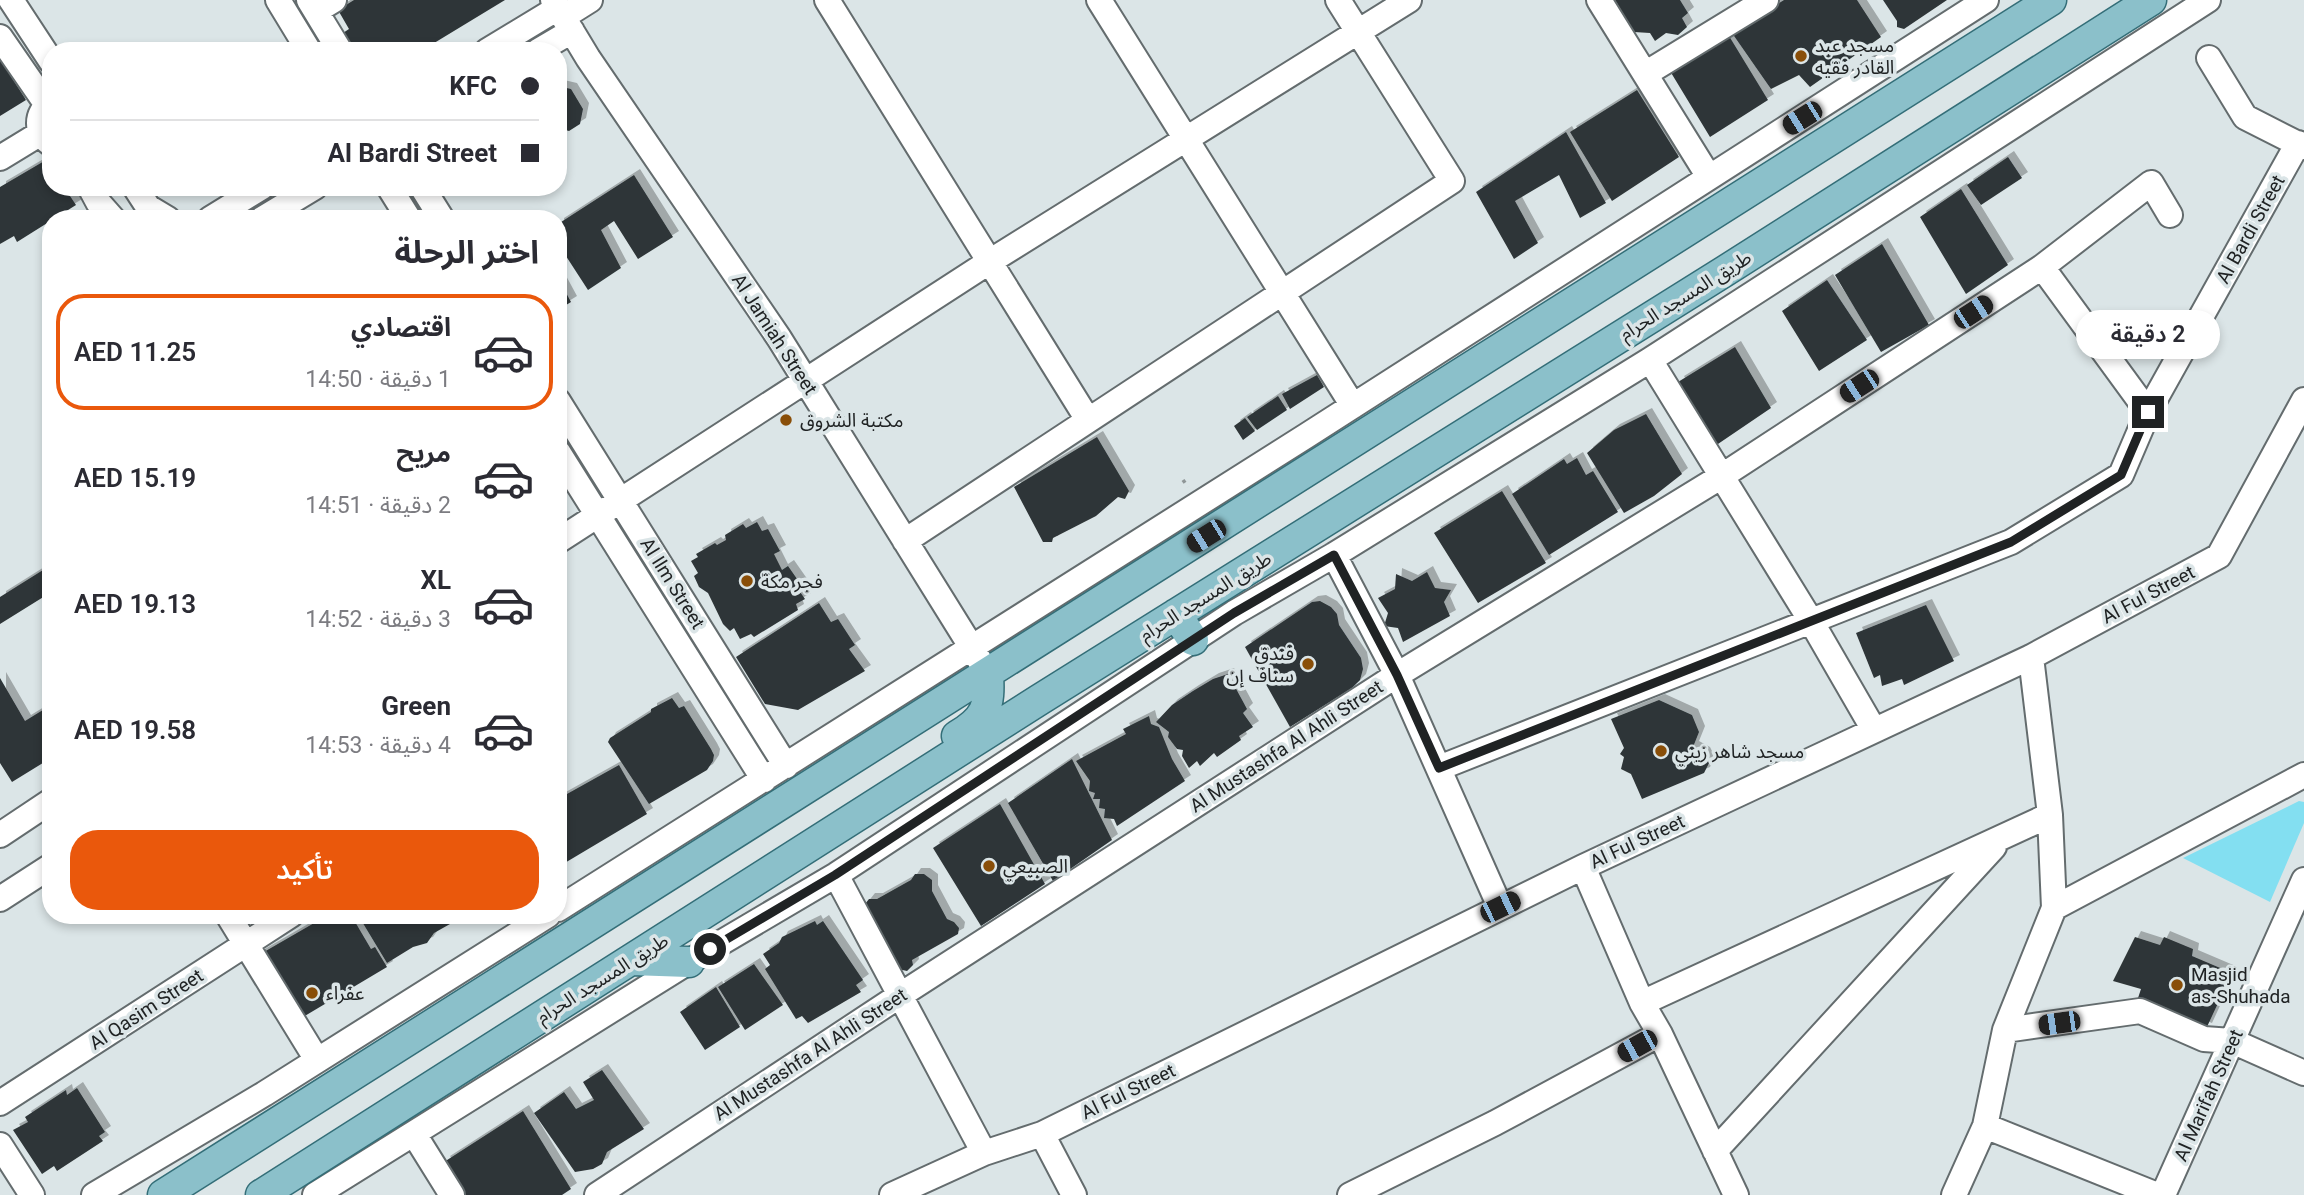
<!DOCTYPE html>
<html lang="ar">
<head>
<meta charset="utf-8">
<style>
  body { margin:0; font-family:Roboto,"Noto Sans Arabic",sans-serif; background:#f7f7f7; color:#2b2b33; direction:rtl; height:100vh; display:flex; flex-direction:column; font-size:26px; white-space:nowrap }
  * { box-sizing:border-box; margin:0 }
  p { font-size:23px; color:#7c7c81 }
  .icon { flex:none; width:38px; height:38px; fill:none; stroke:currentColor; stroke-width:2; stroke-linecap:round; stroke-linejoin:round }
  .map { position:relative; flex:1; overflow:hidden; direction:ltr }
  .details { position:absolute; left:42px; top:210px; width:525px; height:714px; display:flex; flex-direction:column; background:#fff; border-radius:28px; box-shadow:0 4px 10px #0003; direction:rtl }
  .details>* { flex:none }
  .hud { position:absolute; left:42px; top:42px; width:525px; height:154px; border-radius:28px; box-shadow:0 4px 10px #0003; direction:rtl; display:grid; align-content:center; height:154px; padding:0 28px; background:#fff }
  .end { position:absolute; width:32px; height:32px; margin:-16px; border:9px solid #202324; background:#fff; box-shadow:0 0 0 4px #fff }
  .from { border-radius:50% }
  .bubble { position:absolute; height:49px; border-radius:24px; background:#fff; box-shadow:0 4px 10px #0003; font-size:23px; font-weight:600; line-height:49px; text-align:center; direction:rtl }
  .car { position:absolute; width:21px; height:42px; margin:-21px -10px; border-radius:9px; box-shadow:0 0 5px 2px #0007; background:linear-gradient(#222 24%,#8ab4d8 0 40%,#222 0 76%,#8ab4d8 0 86%,#222 0) }
  .hud b { display:flex; align-items:center; gap:24px; height:66px; font-size:26px }
  .hud b+b { border-top:2px solid #e1e1e2 }
  .hud i { width:18px; height:18px; background:#2b2b33 }
  ul { padding:0; list-style:none }
  li { display:flex; align-items:center; gap:21px; height:116px; margin:0 14px 10px; padding:0 14px; border:4px solid transparent; border-radius:28px }
  li div { flex:1 }
  li b { display:block; font-size:26px }
  li em { font-style:normal; font-weight:600 }
  li.active { border-color:#ea580c }
  li>.icon { width:63px; height:63px; stroke-width:1.5 }
  h2 { padding:0 28px; font-size:32px; line-height:84px }
  .primary-button { display:flex; gap:14px; margin-top:auto; padding:14px 28px }
  .primary-button a { flex:1; height:80px; border-radius:28px; background:#ea580c; color:#fff; font-size:28px; font-weight:600; line-height:80px; text-align:center }
  .map>svg:first-child { display:block }
  .green { fill:#83dff1 }
  .building { fill:#2e3537; filter:url(#shadow) }
  .lines { fill:none; stroke-linecap:round; stroke-linejoin:round }
  .minor-casing { stroke:#646c6e; stroke-width:28 }
  .major-casing { stroke:#346e78; stroke-width:33 }
  .path { stroke:#8f9697; stroke-width:3.5; stroke-dasharray:3.5 5; stroke-linecap:butt }
  .minor { stroke:#fff; stroke-width:24 }
  .major { stroke:#8bc0ca; stroke-width:30 }
  .route { stroke:#202324; stroke-width:9 }
  .poi-dot { fill:#894e08; stroke:#dbe5e7; stroke-width:2.5 }
  .labels { text-anchor:middle; stroke-width:7; stroke-linejoin:round; paint-order:stroke }
  .poi-label { font-size:19px; fill:#202324; stroke:#dbe5e7; text-anchor:start }
  .street-label { font-size:19px; fill:#202324; stroke:#dbe5e7 }
</style>
</head>
<body>
<div class="map">
<svg width="2304" height="1195" viewBox="0 0 2304 1195">
  <defs>
    <filter id="shadow"><feDropShadow dx="6" dy="-6" stdDeviation="0" flood-color="#0004"/></filter>
  </defs>
  <rect width="100%" height="100%" fill="#dbe5e7"/>
  <path class="green" d="M2299 801 2304 802V823L2270 902 2183 858Z"/>
  <path class="building" d="M354 0H505L421 51H353L343 33 349 29 338 10Z
    M1615 0H1680L1688 13 1682 18 1687 27 1678 35 1666 33 1655 41 1650 33 1634 32Z
    M1784 0H1857L1881 37 1810 87 1799 75 1771 89 1732 33Z
    M1883 0H1947L1904 29 1897 27V21Z
    M1729 36 1768 100 1710 137 1670 71Z
    M0 59 26 100 0 116Z
    M558 86 571 89 583 109 580 124 569 131 558 128Z
    M1637 90 1679 157 1612 201 1570 132Z
    M1566 132 1606 203 1580 218 1559 175 1515 201 1538 243 1514 259 1476 192Z
    M2008 157 2022 178 1981 205 1967 185Z
    M46 160 51 167V187H64L76 205 17 242 14 236 0 244V187Z
    M634 175 673 237 638 259 614 221 601 230 621 268 588 290 564 253 558 256V224Z
    M1961 189 2008 265 1966 294 1920 217Z
    M1882 244 1929 325 1881 352 1835 275Z
    M558 278 571 302 558 310Z
    M1827 280 1867 340 1819 371 1782 311Z
    M1735 347 1771 408 1715 446 1678 382Z
    M1317 375 1324 387 1290 409 1282 394Z
    M1278 396 1287 410 1257 430 1247 417Z
    M1646 414 1682 474 1654 496 1624 513 1587 453 1614 430Z
    M1245 418 1255 431 1243 440 1234 426Z
    M1097 437 1129 491 1125 499 1118 497 1096 516 1053 538 1052 542H1043L1014 487Z
    M1577 458 1586 475 1593 471 1618 512 1549 555 1512 494 1564 459 1567 464Z
    M1502 491 1546 563 1478 603 1434 533Z
    M757 522 762 531 768 529 780 551 774 554 782 570 788 566 802 586 798 589 805 599 796 604 798 610 754 637 751 634 740 639 734 628 730 631 723 624 708 593 699 587 694 576 698 573 691 561 698 557 696 554 715 543 717 545 726 540 725 535 743 524 746 528Z
    M51 565V604L45 596 0 624V597Z
    M1427 572 1435 588 1451 590 1444 602 1450 616 1403 642 1398 628 1384 626 1388 613 1378 598 1395 589 1396 574 1412 581Z
    M1320 601 1331 607 1337 614 1339 625 1361 658 1363 669 1360 680 1352 688 1290 727 1245 647 1312 602Z
    M819 603 831 622 838 619 855 645 849 649 865 671 798 710 765 704 736 657Z
    M1926 605 1954 661 1904 685 1902 679 1882 686 1880 675 1874 678 1856 633Z
    M1228 674 1247 709 1243 713 1253 727 1239 736 1241 740 1217 757 1214 753 1200 766 1197 761 1189 768 1182 756 1183 750 1177 749 1168 737 1169 732 1156 722 1172 705 1193 691 1213 679Z
    M0 678 25 721 51 705V735L42 741 51 758 12 782 0 763Z
    M672 698 679 708 684 706 711 749 714 755 713 761 707 770 649 804 608 742 610 738 651 712V709Z
    M1659 700 1692 715 1699 732 1693 747 1704 753 1709 763 1704 773 1642 799 1631 774 1621 769 1624 757 1620 754 1624 748 1611 719Z
    M1149 716 1151 724 1159 727 1172 759 1185 781 1117 826 1114 819 1104 818 1105 809 1099 808 1100 799H1093L1095 793 1089 791 1090 781 1076 761 1126 734 1123 729Z
    M1072 759 1112 840 1053 881 1008 803Z
    M619 765 647 814 558 867V799Z
    M1000 804 1045 884 981 926 933 848Z
    M915 874H924L932 880V891L947 919 954 922 959 928 958 934 912 960 913 965 907 971 898 969 861 909 869 899H877L911 880Z
    M328 915H351L371 949 375 947 387 967 298 1020 257 956Z
    M358 915H466L434 933 427 943 413 947 387 963Z
    M815 921 817 925 823 921 863 980 856 985 861 992 808 1023 802 1016 796 1019 765 969 770 965 763 954 779 943 782 937Z
    M2135 937 2160 945 2164 937 2193 949 2192 956 2232 973 2206 1029 2137 1001 2141 989 2113 981Z
    M754 964 783 1005 745 1030 718 987Z
    M716 987 740 1027 705 1050 680 1012Z
    M602 1070 644 1129 607 1152 602 1164 593 1169 575 1172 534 1113 564 1092 576 1109 594 1100 583 1082Z
    M77 1088 105 1132 99 1136 103 1141 57 1171 54 1166 42 1174 13 1130 28 1122 25 1117 66 1090 67 1095Z
    M523 1111 571 1189 562 1195H466L444 1162Z"/>
  <g class="lines">
    <defs>
      <path id="minor" d="M11 0 51 61
        M278 0 309 51
        M309 0 340 51
        M553 0 588 58 779 338 980 661
        M827 0 1088 420
        M1099 0 1353 406
        M1599 0 1709 177
        M316 11 334 0
        M563 17 590 0
        M0 37 47 105
        M487 51 558 8
        M538 51 572 31
        M2209 58 2245 117 2304 147
        M1645 74 1766 0
        M51 103C35 114 35 132 51 144
        M0 158 41 133
        M90 187 98 202 113 219
        M135 187 148 207 168 219
        M389 187 409 219
        M422 187 442 219
        M210 219 262 187
        M262 219 315 187
        M2042 267 2151 183 2170 215
        M1650 360 1811 621 1874 730
        M558 401 786 766
        M558 452 764 780
        M558 541 989 262 1409 0
        M905 541 1452 181 1338 0
        M1334 555 1397 675 1500 907
        M1439 768 2011 542 2121 475 2148 412 2298 143
        M0 835 51 801
        M1583 867 1642 1003 1660 1034 1736 1195
        M836 875 984 1153
        M0 899 51 866
        M2054 908 2304 775
        M558 909 1306 436 1986 0
        M228 915 317 1060
        M1642 1003 2050 815 2031 657
        M2005 1030 2140 1011 2204 1039 2232 1041 2304 1073
        M0 1103 291 915
        M1985 1126 2157 1195
        M414 1134 452 1195
        M1042 1134 1074 1195
        M0 1145 32 1195
        M1715 1151 1994 847
        M94 1195 264 1094 548 915
        M315 1195 685 964 836 875 1234 613 1334 555 1650 360 2208 0
        M597 1195 899 996 1397 675 1722 476 2042 267 2148 412
        M892 1195 984 1153 1042 1134 1583 867 2031 657 2219 556 2304 400
        M1350 1195 1495 1123 1660 1034
        M1954 1195 1985 1126 2005 1030 2054 908 2050 815
        M2163 1195 2304 880"/>
      <path id="major" d="M1176 614 1193 640
        M957 736C986 719 990 707 988 674
        M631 960 689 962
        M163 1195 2051 0
        M261 1195 1039 700 1725 271 2151 0"/>
    </defs>
    <use href="#minor" class="minor-casing"/>
    <use href="#major" class="major-casing"/>
    <path class="path" d="M1183 480 1188 487"/>
    <use href="#minor" class="minor"/>
    <use href="#major" class="major"/>
  </g>
  <g class="lines">
    <path class="route" d="M710 949 835 875 1234 613 1334 555 1397 675 1439 768 2011 542 2121 475 2148 412"/>
  </g>
  <g class="poi-dot">
    <circle cx="1801" cy="56" r="7"/>
    <circle cx="786" cy="420" r="7"/>
    <circle cx="747" cy="581" r="7"/>
    <circle cx="1308" cy="664" r="7"/>
    <circle cx="1661" cy="751" r="7"/>
    <circle cx="989" cy="866" r="7"/>
    <circle cx="2177" cy="985" r="7"/>
    <circle cx="312" cy="993" r="7"/>
  </g>
  <g class="labels">
    <g class="poi-label">
      <text x="1815" y="52">مسجد عبد<tspan x="1815" dy="22">القادر فقيه</tspan></text>
      <text x="800" y="427">مكتبة الشروق</text>
      <text x="761" y="588">فجر مكة</text>
      <text x="1294" y="660" text-anchor="end">فندق<tspan x="1294" dy="22">سناف إن</tspan></text>
      <text x="1675" y="758">مسجد شاهر زيني</text>
      <text x="1003" y="873">الصبيعي</text>
      <text x="2191" y="981">Masjid<tspan x="2191" dy="22">as-Shuhada</tspan></text>
      <text x="326" y="1000">عفراء</text>
    </g>
    <g class="street-label">
      <text transform="translate(2250 229) rotate(-61)" y="7">Al Bardi Street</text>
      <text transform="translate(1685 295) rotate(-32)" y="7">طريق المسجد الحرام</text>
      <text transform="translate(775 334) rotate(57)" y="7">Al Jamiah Street</text>
      <text transform="translate(673 583) rotate(58)" y="7">Al Ilm Street</text>
      <text transform="translate(2148 594) rotate(-28)" y="7">Al Ful Street</text>
      <text transform="translate(1205 596) rotate(-32)" y="7">طريق المسجد الحرام</text>
      <text transform="translate(1286 746) rotate(-33)" y="7">Al Mustashfa Al Ahli Street</text>
      <text transform="translate(1637 841) rotate(-25)" y="7">Al Ful Street</text>
      <text transform="translate(602 978) rotate(-32)" y="7">طريق المسجد الحرام</text>
      <text transform="translate(146 1009) rotate(-33)" y="7">Al Qasim Street</text>
      <text transform="translate(810 1054) rotate(-33)" y="7">Al Mustashfa Al Ahli Street</text>
      <text transform="translate(1128 1091) rotate(-26)" y="7">Al Ful Street</text>
      <text transform="translate(2208 1095) rotate(-66)" y="7">Al Marifah Street</text>
    </g>
  </g>
</svg>
<i class="end from" style="left:710px;top:949px"></i>
<i class="end" style="left:2148px;top:412px"></i>
<div class="bubble" style="left:2076px;top:310px;width:144px">2 دقيقة</div>
<i class="car" style="left:1802px;top:118px;rotate:238deg"></i>
<i class="car" style="left:1973px;top:312px;rotate:57deg"></i>
<i class="car" style="left:1859px;top:386px;rotate:237deg"></i>
<i class="car" style="left:1206px;top:536px;rotate:238deg"></i>
<i class="car" style="left:1500px;top:907px;rotate:64deg"></i>
<i class="car" style="left:2059px;top:1023px;rotate:262deg"></i>
<i class="car" style="left:1637px;top:1046px;rotate:241deg"></i>
<div class="hud">
<b><i class="from"></i>KFC</b>
<b><i></i>Al Bardi Street</b>
</div>
<section class="details">
<h2>اختر الرحلة</h2>
<ul>
<li class="active"><svg class="icon" aria-label="car" viewBox="0 0 24 24"><path d="M5 17H2v-5l4-1 3-4h7l3 4 3 1v5h-3M9 17h6M6 11h13"/><circle cx="7" cy="17" r="2"/><circle cx="17" cy="17" r="2"/></svg><div><b>اقتصادي</b><p>1 دقيقة · 14:50</p></div><em>AED 11.25</em></li>
<li><svg class="icon" aria-label="car" viewBox="0 0 24 24"><path d="M5 17H2v-5l4-1 3-4h7l3 4 3 1v5h-3M9 17h6M6 11h13"/><circle cx="7" cy="17" r="2"/><circle cx="17" cy="17" r="2"/></svg><div><b>مريح</b><p>2 دقيقة · 14:51</p></div><em>AED 15.19</em></li>
<li><svg class="icon" aria-label="car" viewBox="0 0 24 24"><path d="M5 17H2v-5l4-1 3-4h7l3 4 3 1v5h-3M9 17h6M6 11h13"/><circle cx="7" cy="17" r="2"/><circle cx="17" cy="17" r="2"/></svg><div><b>XL</b><p>3 دقيقة · 14:52</p></div><em>AED 19.13</em></li>
<li><svg class="icon" aria-label="car" viewBox="0 0 24 24"><path d="M5 17H2v-5l4-1 3-4h7l3 4 3 1v5h-3M9 17h6M6 11h13"/><circle cx="7" cy="17" r="2"/><circle cx="17" cy="17" r="2"/></svg><div><b>Green</b><p>4 دقيقة · 14:53</p></div><em>AED 19.58</em></li>
</ul>
<div class="primary-button"><a>تأكيد</a></div>
</section>
</div>
</body>
</html>
